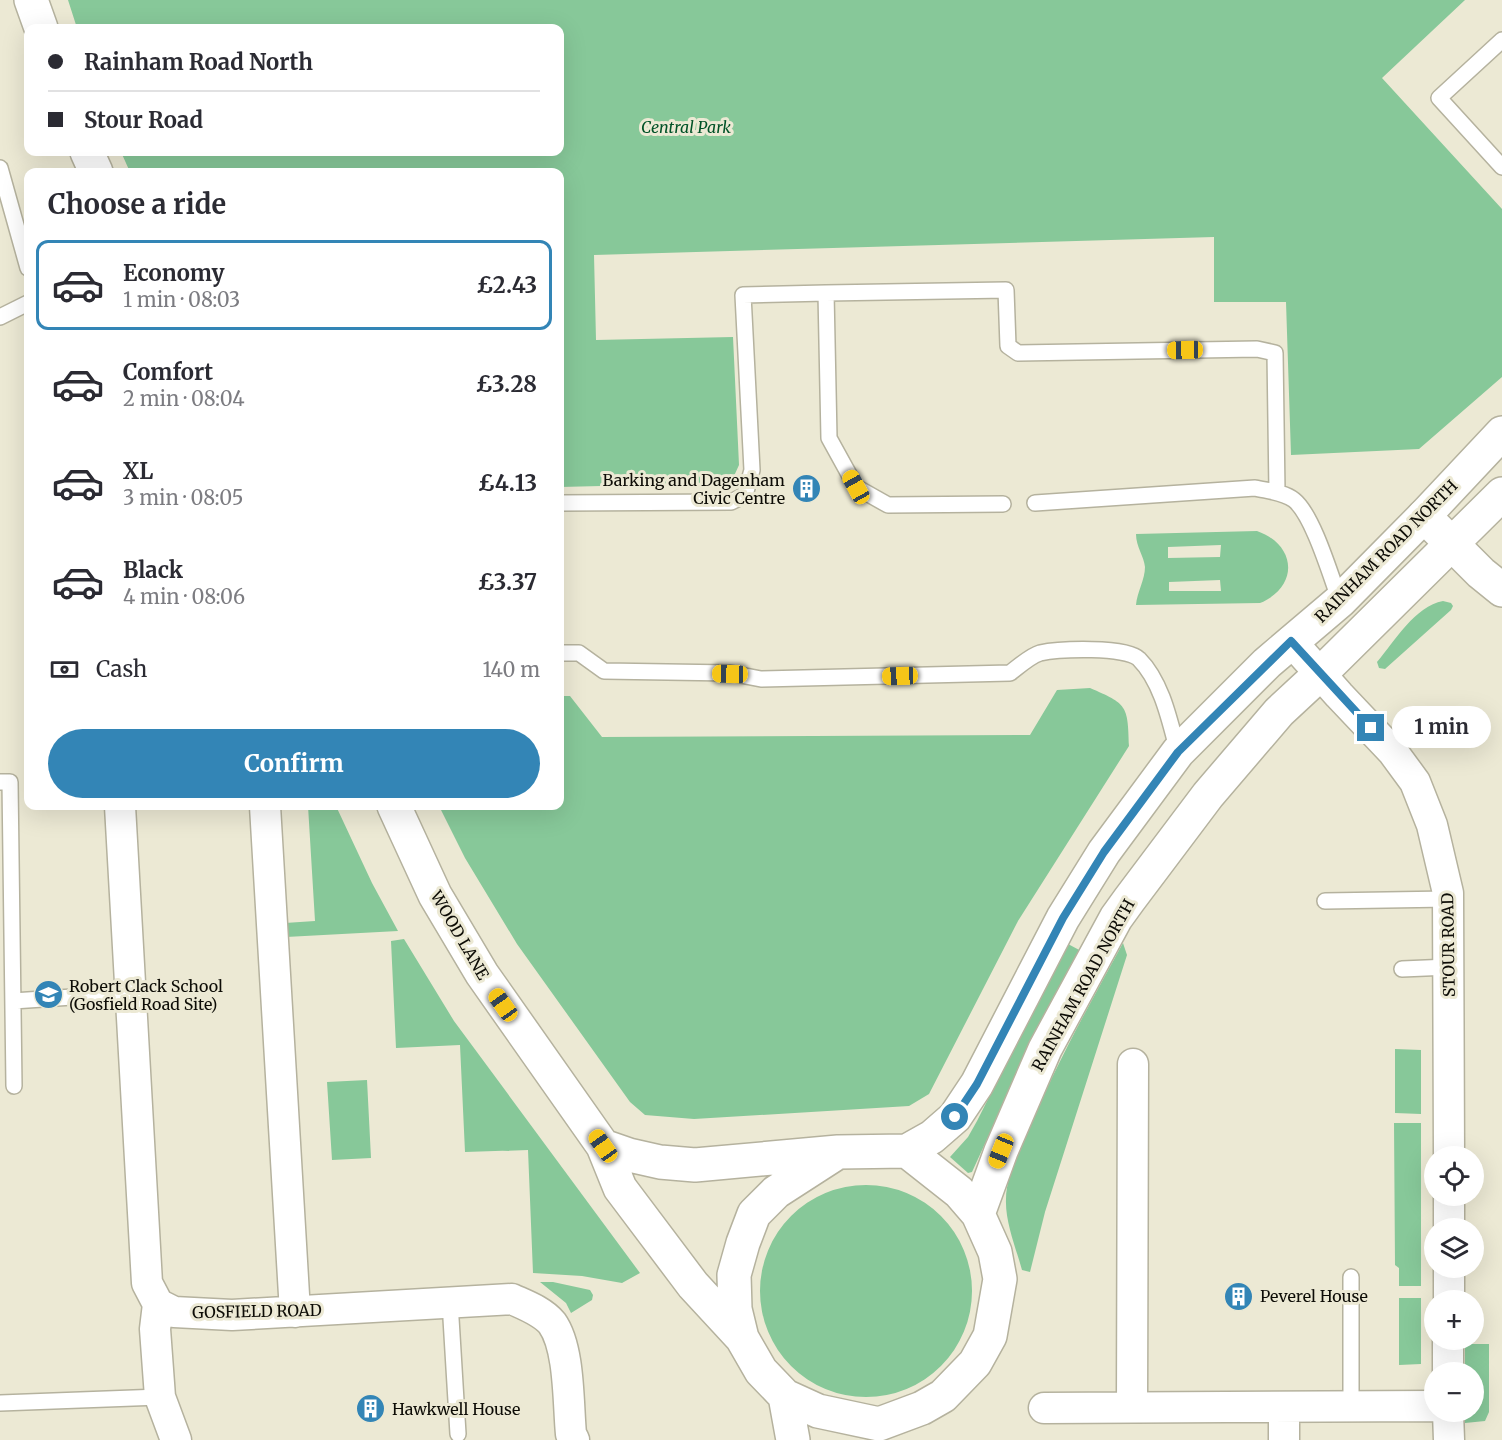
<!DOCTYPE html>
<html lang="en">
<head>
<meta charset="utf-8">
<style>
  body { margin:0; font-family:Merriweather,serif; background:#f7f7f7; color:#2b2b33; height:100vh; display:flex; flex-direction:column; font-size:22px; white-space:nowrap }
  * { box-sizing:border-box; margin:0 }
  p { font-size:20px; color:#7c7c81 }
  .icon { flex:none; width:33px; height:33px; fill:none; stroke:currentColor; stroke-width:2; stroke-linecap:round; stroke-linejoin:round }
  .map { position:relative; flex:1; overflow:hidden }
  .sheet { position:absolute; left:24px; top:168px; width:540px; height:642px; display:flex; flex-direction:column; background:#fff; border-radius:12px; box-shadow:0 6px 24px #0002 }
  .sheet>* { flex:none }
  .top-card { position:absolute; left:24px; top:24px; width:540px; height:132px; border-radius:12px; box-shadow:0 6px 24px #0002; display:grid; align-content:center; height:132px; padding:0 24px; background:#fff }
  .tools { position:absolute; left:1424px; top:1146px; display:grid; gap:12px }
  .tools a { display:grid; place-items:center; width:60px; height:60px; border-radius:50%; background:#fff; box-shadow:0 6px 24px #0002; font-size:30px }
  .end { position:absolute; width:27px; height:27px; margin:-14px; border:8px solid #3385b6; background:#fff; box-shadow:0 0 0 3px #fff }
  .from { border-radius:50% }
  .bubble { position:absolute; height:42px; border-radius:21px; background:#fff; box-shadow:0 6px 24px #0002; font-size:20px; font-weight:700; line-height:42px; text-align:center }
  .car { position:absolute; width:18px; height:36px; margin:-18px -9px; border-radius:8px; box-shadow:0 0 4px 2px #0007; background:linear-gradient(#f5c518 24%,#345 0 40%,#f5c518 0 76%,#345 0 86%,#f5c518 0) }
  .top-card b { display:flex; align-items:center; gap:21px; height:57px; font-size:22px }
  .top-card b+b { border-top:2px solid #e1e1e2 }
  .top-card i { width:15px; height:15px; background:#2b2b33 }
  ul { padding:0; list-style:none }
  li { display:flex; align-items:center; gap:18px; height:90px; margin:0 12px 9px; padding:0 12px; border:3px solid transparent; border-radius:12px }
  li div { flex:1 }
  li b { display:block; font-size:22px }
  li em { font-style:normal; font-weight:700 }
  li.active { border-color:#3385b6 }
  li>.icon { width:54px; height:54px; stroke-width:1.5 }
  h2 { padding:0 24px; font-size:27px; line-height:72px }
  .pay { display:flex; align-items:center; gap:15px; height:66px; padding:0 24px; font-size:22px }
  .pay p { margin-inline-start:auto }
  .primary-button { display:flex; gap:12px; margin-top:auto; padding:12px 24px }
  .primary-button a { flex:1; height:69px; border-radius:36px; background:#3385b6; color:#fff; font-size:24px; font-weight:700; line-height:69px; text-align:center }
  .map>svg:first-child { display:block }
  .green { fill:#87c899; fill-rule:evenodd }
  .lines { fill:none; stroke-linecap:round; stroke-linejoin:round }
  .lane-casing { stroke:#b5b29e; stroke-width:18 }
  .street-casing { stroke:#b5b29e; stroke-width:33 }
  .secondary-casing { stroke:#b5b29e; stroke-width:36 }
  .primary-casing { stroke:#b5b29e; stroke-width:36 }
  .lane { stroke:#fff; stroke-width:15 }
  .street { stroke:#fff; stroke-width:30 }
  .secondary { stroke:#fff; stroke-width:33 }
  .primary { stroke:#fff; stroke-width:33 }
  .route { stroke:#3385b6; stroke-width:8 }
  .labels { text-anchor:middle; stroke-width:6; stroke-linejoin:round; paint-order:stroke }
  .park-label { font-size:16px; font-style:italic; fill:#005227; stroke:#ece9d4 }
  .poi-label { font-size:16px; fill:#0d0c06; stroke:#ece9d4; text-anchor:start }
  .street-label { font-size:16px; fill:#0d0c06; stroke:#ece9d4 }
</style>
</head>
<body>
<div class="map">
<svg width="1502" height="1440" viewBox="0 0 1502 1440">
  <rect width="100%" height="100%" fill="#ece9d4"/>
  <path class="green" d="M68 0H1465L1382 78 1502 209V377L1419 449 1291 455 1286 302H1214V237L594 255 596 340 733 337 739 465 734 476 724 483 560 487V172H130L121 152H560V28H77Z
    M1257 531C1297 545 1299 587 1260 603L1136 605C1137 592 1145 580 1145 567 1144 556 1136 547 1136 534ZM1221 545 1220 557 1168 558V547ZM1220 580 1221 591H1169V582Z
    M1443 601 1451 603 1453 606 1451 610 1385 669 1379 668 1377 662C1395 641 1415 606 1443 601Z
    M1090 688C1127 704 1128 705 1129 746L1018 921 929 1094 909 1106 694 1119 645 1115 630 1102 517 944 465 858 439 806H560V696H570L602 737 1030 735 1057 690Z
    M308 806H336L372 883 398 931 286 937 285 923 315 921Z
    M404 939 454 1021 640 1273 622 1283 582 1276 533 1273 528 1150 465 1152 460 1045 396 1048 391 941Z
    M1123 943 1127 955 1045 1212 1030 1272 1022 1270C1016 1248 1005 1222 1006 1199 1006 1178 1017 1158 1025 1139 1052 1071 1088 1007 1123 943Z
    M1068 944 1083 952 994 1124 972 1172 968 1173 950 1157 968 1137 977 1121 1044 988Z
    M1395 1049 1421 1050V1114L1395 1113Z
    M367 1080 371 1158 332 1160 327 1082Z
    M1394 1123H1421V1286H1399V1268L1395 1265Z
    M760 1291a106 106 0 1 1 212 0a106 106 0 1 1-212 0Z
    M540 1282H553L590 1290 593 1295 592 1300 571 1313 566 1303Z
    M1399 1298H1421V1364L1399 1365Z
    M1465 1344H1489V1412L1485 1421 1465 1423V1412H1473V1372H1465Z"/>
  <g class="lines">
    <defs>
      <path id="lane" d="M1502 40 1439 98 1502 167
        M0 168 28 268
        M826 293 1006 290 1008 346 1018 353 1257 349 1275 353 1277 492
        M0 317 28 303
        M560 503 731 502 745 495 752 470 743 295 826 293 829 438 856 487 888 505 1003 504
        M1035 503 1255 488C1268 491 1284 492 1294 500 1313 515 1331 577 1340 601
        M560 653H579L604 671 730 673 761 679 1010 673C1018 667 1030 656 1040 653 1058 649 1127 646 1139 659 1162 682 1170 722 1178 752
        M0 782H10L14 1086
        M1325 901 1448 899
        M1402 969 1449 967
        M13 1001 132 993
        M1351 1277V1407
        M450 1302 458 1434
        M0 1403 160 1397"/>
      <path id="street" d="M1291 641 1339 695 1393 752 1415 782 1432 825 1448 893 1449 1156
        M120 806 147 1283 158 1304 174 1312 232 1315 512 1299C525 1305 542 1311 552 1323 570 1348 568 1404 571 1434L574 1440
        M265 806 295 1312
        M1449 1228V1196
        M1449 1300V1268
        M158 1304 155 1329 160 1397 176 1440
        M1448 1372V1340
        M1132 1407 1133 1064
        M1044 1408 1434 1406
        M1284 1408V1440
        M1448 1412 1449 1440"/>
      <path id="secondary" d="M1424 516 1481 573 1502 590"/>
      <path id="primary" d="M31 0 41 28
        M87 152 96 172
        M394 806 435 895 482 974 603 1146 620 1188 693 1285 742 1338
        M603 1146 629 1155 660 1162 695 1165 838 1152 907 1151 959 1192 978 1214 995 1252 1000 1279 990 1336 975 1363 943 1396 922 1408 879 1424 818 1411 785 1396 761 1371 742 1338 735 1309 734 1275 743 1243 754 1214 776 1192 838 1152
        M907 1151 932 1137 955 1117 977 1084 1063 918 1104 852 1178 752 1267 663 1340 601 1424 516 1502 433
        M978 1214 1001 1151 1045 1049 1116 918 1129 900 1208 795 1279 712 1321 673 1502 494
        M785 1396 793 1440"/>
    </defs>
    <use href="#lane" class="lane-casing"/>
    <use href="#street" class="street-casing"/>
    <use href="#secondary" class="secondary-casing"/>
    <use href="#primary" class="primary-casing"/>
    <use href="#lane" class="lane"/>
    <use href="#street" class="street"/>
    <use href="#secondary" class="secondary"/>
    <use href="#primary" class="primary"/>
  </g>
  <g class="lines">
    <path class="route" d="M955 1117 977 1084 1063 918 1104 852 1178 752 1291 641 1371 728"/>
  </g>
  <defs>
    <symbol id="building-disc" viewBox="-11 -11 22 22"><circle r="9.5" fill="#3385b6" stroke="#ece9d4"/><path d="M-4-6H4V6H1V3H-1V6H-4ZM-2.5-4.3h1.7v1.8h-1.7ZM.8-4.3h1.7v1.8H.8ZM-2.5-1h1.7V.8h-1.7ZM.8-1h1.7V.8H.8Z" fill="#fff"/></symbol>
    <symbol id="school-disc" viewBox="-11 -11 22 22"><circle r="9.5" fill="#3385b6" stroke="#ece9d4"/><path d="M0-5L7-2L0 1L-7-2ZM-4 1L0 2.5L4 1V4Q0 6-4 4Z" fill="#fff"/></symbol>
  </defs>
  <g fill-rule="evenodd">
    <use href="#building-disc" x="790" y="472" width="33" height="33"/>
    <use href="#school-disc" x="32" y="978" width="33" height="33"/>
    <use href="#building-disc" x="1222" y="1280" width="33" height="33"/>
    <use href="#building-disc" x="354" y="1392" width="33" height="33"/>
  </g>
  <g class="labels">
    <g class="park-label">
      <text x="686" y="133">Central Park</text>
    </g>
    <g class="poi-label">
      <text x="785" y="486" text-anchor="end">Barking and Dagenham<tspan x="785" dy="18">Civic Centre</tspan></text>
      <text x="69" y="992">Robert Clack School<tspan x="69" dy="18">(Gosfield Road Site)</tspan></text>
      <text x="1260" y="1302">Peverel House</text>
      <text x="392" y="1415">Hawkwell House</text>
    </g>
    <g class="street-label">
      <text transform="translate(1386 551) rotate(-45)" y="6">RAINHAM ROAD NORTH</text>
      <text transform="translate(460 935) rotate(60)" y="6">WOOD LANE</text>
      <text transform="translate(1448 945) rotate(-91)" y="6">STOUR ROAD</text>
      <text transform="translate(1083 985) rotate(-61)" y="6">RAINHAM ROAD NORTH</text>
      <text transform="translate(257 1311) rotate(-1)" y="6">GOSFIELD ROAD</text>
    </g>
  </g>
</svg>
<div class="tools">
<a><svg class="icon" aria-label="locate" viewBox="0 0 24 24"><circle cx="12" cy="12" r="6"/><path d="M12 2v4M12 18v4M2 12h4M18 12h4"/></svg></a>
<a><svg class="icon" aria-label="layers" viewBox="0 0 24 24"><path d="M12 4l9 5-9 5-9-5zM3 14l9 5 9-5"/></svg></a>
<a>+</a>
<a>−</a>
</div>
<i class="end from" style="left:955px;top:1117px"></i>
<i class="end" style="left:1371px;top:728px"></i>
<div class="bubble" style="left:1392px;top:706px;width:99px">1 min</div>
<i class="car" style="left:1185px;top:350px;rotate:269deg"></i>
<i class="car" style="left:856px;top:487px;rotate:331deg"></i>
<i class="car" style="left:730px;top:674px;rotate:271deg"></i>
<i class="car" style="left:900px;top:676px;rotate:268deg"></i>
<i class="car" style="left:503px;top:1005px;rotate:325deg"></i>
<i class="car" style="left:603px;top:1146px;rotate:325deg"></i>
<i class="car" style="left:1001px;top:1151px;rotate:202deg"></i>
<div class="top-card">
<b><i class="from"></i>Rainham Road North</b>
<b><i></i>Stour Road</b>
</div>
<section class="sheet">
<h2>Choose a ride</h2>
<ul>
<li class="active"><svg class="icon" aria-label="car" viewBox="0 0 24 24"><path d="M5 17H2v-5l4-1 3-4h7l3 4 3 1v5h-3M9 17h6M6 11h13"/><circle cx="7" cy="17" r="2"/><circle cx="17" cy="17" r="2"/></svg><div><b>Economy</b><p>1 min · 08:03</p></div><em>£2.43</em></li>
<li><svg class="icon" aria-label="car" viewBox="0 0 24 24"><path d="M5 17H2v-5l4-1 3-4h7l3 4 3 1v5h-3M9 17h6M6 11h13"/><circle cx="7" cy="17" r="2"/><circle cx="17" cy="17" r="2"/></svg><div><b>Comfort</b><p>2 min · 08:04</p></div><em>£3.28</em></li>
<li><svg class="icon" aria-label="car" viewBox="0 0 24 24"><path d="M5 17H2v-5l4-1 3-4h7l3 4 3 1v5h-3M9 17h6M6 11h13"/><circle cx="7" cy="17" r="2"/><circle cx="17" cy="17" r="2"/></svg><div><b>XL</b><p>3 min · 08:05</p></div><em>£4.13</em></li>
<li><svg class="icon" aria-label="car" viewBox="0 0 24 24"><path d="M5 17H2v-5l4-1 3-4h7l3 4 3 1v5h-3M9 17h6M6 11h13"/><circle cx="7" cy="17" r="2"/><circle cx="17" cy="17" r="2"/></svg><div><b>Black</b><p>4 min · 08:06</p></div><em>£3.37</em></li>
</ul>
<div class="pay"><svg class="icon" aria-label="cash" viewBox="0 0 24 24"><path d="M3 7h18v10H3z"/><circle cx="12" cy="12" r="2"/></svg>Cash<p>140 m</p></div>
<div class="primary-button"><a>Confirm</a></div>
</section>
</div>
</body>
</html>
